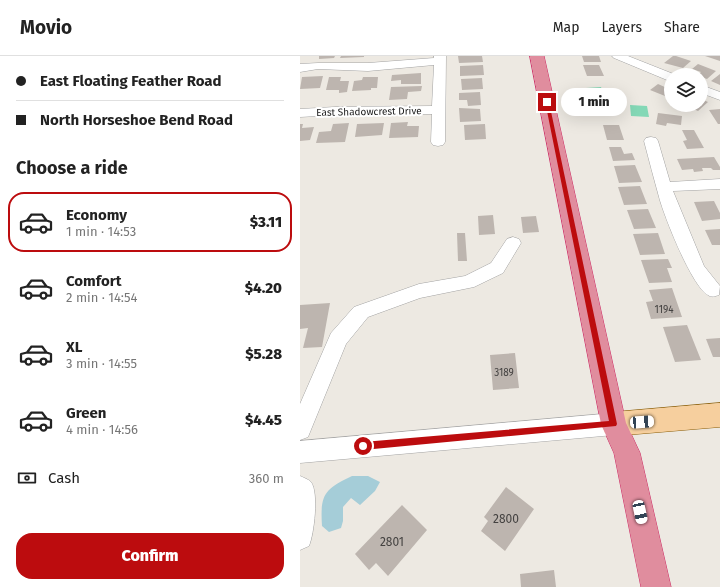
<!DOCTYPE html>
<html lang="en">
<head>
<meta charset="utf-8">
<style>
  body { margin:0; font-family:"Fira Sans",sans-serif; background:#f6f6f6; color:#222; height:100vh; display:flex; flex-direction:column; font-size:15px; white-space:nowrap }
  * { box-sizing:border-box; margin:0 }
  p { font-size:13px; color:#767676 }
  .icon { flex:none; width:22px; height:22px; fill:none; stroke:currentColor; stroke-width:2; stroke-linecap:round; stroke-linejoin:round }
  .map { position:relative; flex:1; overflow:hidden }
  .sheet { display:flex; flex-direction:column; background:#fff; width:300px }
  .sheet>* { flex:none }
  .top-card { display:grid; align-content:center; height:88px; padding:0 16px; background:#fff }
  .buttons { position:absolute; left:364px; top:12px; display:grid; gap:8px }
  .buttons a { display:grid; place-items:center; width:44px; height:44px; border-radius:50%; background:#fff; box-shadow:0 4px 16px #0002; font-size:20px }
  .end { position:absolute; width:18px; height:18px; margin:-9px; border:5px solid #bc0c0e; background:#fff; box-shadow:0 0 0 2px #fff }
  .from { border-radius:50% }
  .bubble { position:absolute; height:28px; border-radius:14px; background:#fff; box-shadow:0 4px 16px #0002; font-size:13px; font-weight:800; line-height:28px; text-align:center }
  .car { position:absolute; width:12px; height:24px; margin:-12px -6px; border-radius:5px; box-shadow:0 0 3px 1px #0007; background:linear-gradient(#fff 24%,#345 0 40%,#fff 0 76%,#345 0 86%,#fff 0) }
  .top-card b { display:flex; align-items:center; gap:14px; height:38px; font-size:15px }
  .top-card b+b { border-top:1px solid #e0e0e0 }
  .top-card i { width:10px; height:10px; background:#222 }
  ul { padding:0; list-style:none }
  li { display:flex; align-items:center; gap:12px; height:60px; margin:0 8px 6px; padding:0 8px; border:2px solid transparent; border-radius:16px }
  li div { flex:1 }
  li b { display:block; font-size:15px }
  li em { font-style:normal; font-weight:800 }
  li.active { border-color:#bc0c0e }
  li>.icon { width:36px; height:36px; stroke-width:1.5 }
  h2 { padding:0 16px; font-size:18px; line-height:48px }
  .pay { display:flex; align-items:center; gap:10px; height:44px; padding:0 16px; font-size:15px }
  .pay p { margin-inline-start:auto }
  .action { display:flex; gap:8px; margin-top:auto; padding:8px 16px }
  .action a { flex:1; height:46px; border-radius:16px; background:#bc0c0e; color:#fff; font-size:16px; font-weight:800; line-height:46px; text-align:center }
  header { display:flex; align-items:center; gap:24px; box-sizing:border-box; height:56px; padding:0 20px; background:#fff; border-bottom:1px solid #e0e0e0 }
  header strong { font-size:19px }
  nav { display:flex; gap:22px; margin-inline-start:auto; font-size:14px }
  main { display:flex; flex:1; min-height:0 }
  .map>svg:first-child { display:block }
  .pitch { fill:#84d8b6 }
  .water { fill:#a5cdd8 }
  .building { fill:#bdb5af }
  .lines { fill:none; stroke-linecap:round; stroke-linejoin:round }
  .minor-casing { stroke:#a3a3a3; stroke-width:1 }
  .major-casing { stroke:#8b5e09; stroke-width:1 }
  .highway-casing { stroke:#cc2e66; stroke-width:1 }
  .minor { fill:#fff; fill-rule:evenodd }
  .major { fill:#f6cf9e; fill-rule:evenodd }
  .highway { fill:#e08d9e; fill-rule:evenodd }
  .route { fill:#bc0c0e }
  .labels { text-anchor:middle; stroke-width:4; stroke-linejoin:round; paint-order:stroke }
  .far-street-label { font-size:10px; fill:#1c1c1c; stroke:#fff }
  .number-label { font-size:10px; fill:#444241 }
  .near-number-label { font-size:12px; fill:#444241 }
</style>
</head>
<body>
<header>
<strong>Movio</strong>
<nav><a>Map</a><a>Layers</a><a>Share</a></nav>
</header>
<main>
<section class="sheet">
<div class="top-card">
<b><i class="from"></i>East Floating Feather Road</b>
<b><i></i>North Horseshoe Bend Road</b>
</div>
<h2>Choose a ride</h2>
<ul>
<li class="active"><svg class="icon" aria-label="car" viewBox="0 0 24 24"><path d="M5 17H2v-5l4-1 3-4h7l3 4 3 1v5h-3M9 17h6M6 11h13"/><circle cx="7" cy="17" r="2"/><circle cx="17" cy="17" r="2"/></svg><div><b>Economy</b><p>1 min · 14:53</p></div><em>$3.11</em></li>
<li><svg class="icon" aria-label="car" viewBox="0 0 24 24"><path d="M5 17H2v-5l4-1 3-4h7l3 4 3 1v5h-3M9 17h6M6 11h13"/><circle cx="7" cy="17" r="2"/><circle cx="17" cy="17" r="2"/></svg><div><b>Comfort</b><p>2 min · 14:54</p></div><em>$4.20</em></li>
<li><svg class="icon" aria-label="car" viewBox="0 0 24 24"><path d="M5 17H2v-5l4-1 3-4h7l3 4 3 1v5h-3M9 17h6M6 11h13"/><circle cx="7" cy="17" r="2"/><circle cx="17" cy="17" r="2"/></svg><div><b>XL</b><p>3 min · 14:55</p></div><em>$5.28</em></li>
<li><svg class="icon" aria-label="car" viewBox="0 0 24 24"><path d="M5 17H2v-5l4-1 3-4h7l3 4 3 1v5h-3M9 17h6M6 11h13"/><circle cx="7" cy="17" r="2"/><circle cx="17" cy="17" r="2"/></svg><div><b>Green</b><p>4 min · 14:56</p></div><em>$4.45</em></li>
</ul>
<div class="pay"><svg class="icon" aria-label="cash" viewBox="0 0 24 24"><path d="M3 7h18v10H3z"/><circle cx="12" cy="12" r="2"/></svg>Cash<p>360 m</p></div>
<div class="action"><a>Confirm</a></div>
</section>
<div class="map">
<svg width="420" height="531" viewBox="0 0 420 531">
  <rect width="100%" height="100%" fill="#ede9e2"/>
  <path class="pitch" d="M301 31 307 48 292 49 286 32Z
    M330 49 347 50 349 61 331 60Z"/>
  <path class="water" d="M52 420H68L80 426 75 435 60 449 51 442 43 451V465L41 472 29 476 22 470C20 439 24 433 52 420Z"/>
  <path class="building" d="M19 0H35L34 2 19 3Z
    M41 0H64V1L40 2Z
    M158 0H182L183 6 159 7Z
    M282 0H299L301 6H284Z
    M373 0H376L391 5 383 12 364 7Z
    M405 0H420V5Z
    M398 8 416 15 407 23 401 21V19H398L401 16 392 13Z
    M183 9 184 19 160 20V10Z
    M283 9H299L304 20H287Z
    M121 17V28H101V24L91 25 92 19Z
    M420 18V29L411 25Z
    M23 20 20 32 0 33 2 21Z
    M29 21H41L40 25H49L47 36 39 37V34H26Z
    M63 21H78L77 32H71V34L52 35 54 25 62 24Z
    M182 22 183 33 162 34 161 23Z
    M358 28 367 32 371 31V41L370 42 350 34Z
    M122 30 121 35 108 36 107 43 89 44 91 31Z
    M180 36 181 49 168 50 167 44H159V37Z
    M401 43 408 46 398 55 385 49H401Z
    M159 52 180 53 181 65 160 66Z
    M420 53V68H418L409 54Z
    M358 57 382 60 381 69 367 67 366 70 356 68Z
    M108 66 107 70H119L118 81 89 82 91 67Z
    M49 67 45 86 16 87 19 76 31 75 33 68Z
    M84 67 82 79 55 81 57 68Z
    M0 68H3L2 72 14 71 10 84 0 85Z
    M185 68 186 83 165 84 164 69Z
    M303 69H319L324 84H307Z
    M382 74H394L404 92 387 93 383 85 387 84Z
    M309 91H321L324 98 332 97 335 104 313 105Z
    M414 101 420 111V114H413L411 112H402L403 115 394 116 393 113 382 114 377 103Z
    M335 109 342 126 319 127 314 110Z
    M340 130 347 148 324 149 318 131Z
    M414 145 420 157V163L402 165 394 146Z
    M348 153 356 172 334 173 327 154Z
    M193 159 195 178 179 179 178 160Z
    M236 160 239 176 223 177 221 161Z
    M420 173V189H412L405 174Z
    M157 177H165L167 205H158Z
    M358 177 365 198 340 199 333 178Z
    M368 203 372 212H367L372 226 349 227 341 204Z
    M372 232 382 261 351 263 346 246 353 245 349 234Z
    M30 247 22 291 3 292 8 272 0 273V249Z
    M387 269 401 304 375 306 363 271Z
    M420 282V301H413L406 283Z
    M215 297 219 332 193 334 190 299Z
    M206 431 234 453 205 495 181 475 188 465 184 461Z
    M102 449 127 474 88 520 76 507 69 514 55 498Z
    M254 514 256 531H221L220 518Z"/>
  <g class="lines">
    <defs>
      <path id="minor" d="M134 0H146L145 86 143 89 138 90 133 89 131 86 132 58 35 59 0 61V53L35 51 132 50 134 9 68 15 18 13 0 16V8L18 7H68L134 2Z
        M312 0H328L376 19H371V25L367 24 314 2Z
        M401 29 420 36V44L401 37Z
        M351 81 356 82 358 85 370 126 420 123V133L373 135 404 210 420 230 419 239C415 240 412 242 408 239 392 231 364 160 359 141 354 123 349 104 344 85L346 82Z
        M213 181 219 183 221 187 203 217 174 231 120 242 68 261 46 288 8 381 0 384V348L31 277 54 251 119 228 165 220 191 207 207 183Z
        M314 357 322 361 325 368 322 375 314 379 0 407V385Z
        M0 420C4 422 8 423 11 426 19 437 14 478 9 490L0 494Z"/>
      <path id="major" d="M420 347V371L314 380 305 377 301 368 305 359 314 356Z"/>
      <path id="highway" d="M230 0H244L326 367 340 397 371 531H341L314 397 301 368Z"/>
    </defs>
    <use href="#minor" class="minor-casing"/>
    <use href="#major" class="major-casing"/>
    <use href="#highway" class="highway-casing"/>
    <use href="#minor" class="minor"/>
    <use href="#major" class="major"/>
    <use href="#highway" class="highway"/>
  </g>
  <path class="route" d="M245 45 249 46 317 368 316 370 63 394 60 393V387L63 386 309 365Z"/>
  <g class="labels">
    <g class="far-street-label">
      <text transform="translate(69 55) rotate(-1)" y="4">East Shadowcrest Drive</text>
    </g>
    <g class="number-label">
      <text x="364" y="257">1194</text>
      <text x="204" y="320">3189</text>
    </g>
    <g class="near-number-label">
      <text x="206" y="467">2800</text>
      <text x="92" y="490">2801</text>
    </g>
  </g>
</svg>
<div class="buttons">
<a><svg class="icon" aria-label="layers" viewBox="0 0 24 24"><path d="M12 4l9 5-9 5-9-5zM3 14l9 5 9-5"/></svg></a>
</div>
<i class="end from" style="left:63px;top:390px"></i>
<i class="end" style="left:247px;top:46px"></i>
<div class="bubble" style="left:261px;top:32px;width:66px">1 min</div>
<i class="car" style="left:342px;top:366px;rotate:86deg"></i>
<i class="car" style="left:340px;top:456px;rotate:168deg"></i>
</div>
</main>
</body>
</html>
